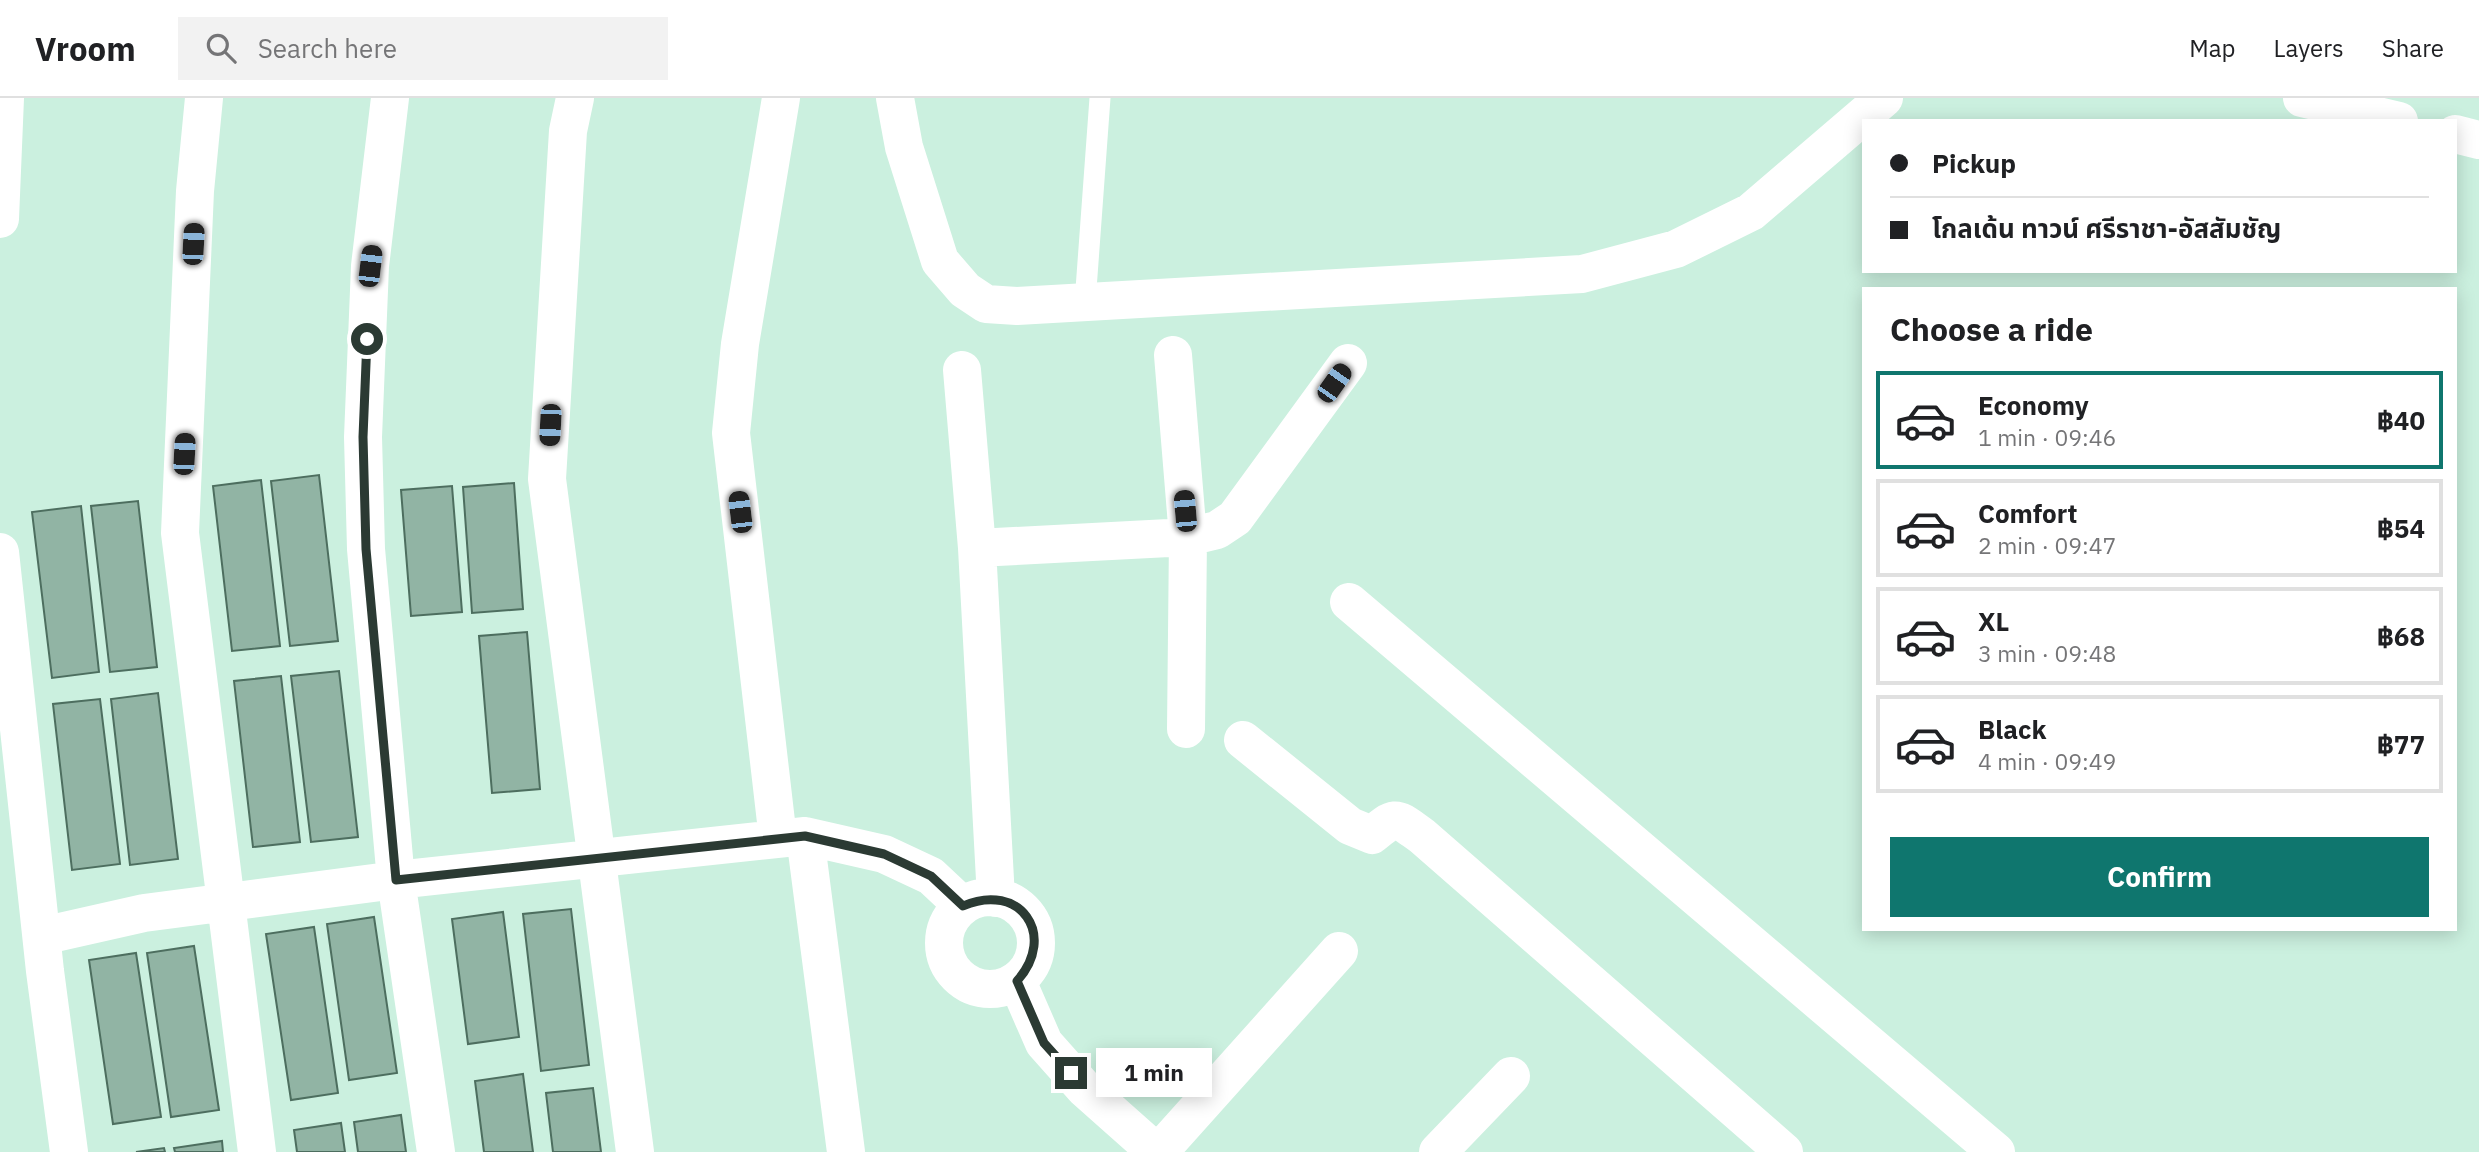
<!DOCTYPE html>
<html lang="en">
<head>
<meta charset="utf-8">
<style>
  body { margin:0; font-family:"IBM Plex Sans","Noto Sans Thai",sans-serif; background:#f2f2f2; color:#202124; height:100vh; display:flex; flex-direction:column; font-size:26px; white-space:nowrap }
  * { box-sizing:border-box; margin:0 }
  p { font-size:23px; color:#757577 }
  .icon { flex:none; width:38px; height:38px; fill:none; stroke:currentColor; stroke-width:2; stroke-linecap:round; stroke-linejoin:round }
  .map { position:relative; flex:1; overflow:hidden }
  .sheet { position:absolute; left:1862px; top:189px; width:595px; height:644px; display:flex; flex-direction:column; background:#fff; border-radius:0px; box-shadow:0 4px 18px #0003 }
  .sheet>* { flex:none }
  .hud { position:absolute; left:1862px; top:21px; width:595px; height:154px; border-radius:0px; box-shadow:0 4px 18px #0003; display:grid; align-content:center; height:154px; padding:0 28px; background:#fff }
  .end { position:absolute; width:32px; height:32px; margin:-16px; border:9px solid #2b3a33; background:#fff; box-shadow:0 0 0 4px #fff }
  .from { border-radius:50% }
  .bubble { position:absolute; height:49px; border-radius:0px; background:#fff; box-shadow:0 4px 18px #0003; font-size:23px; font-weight:700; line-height:49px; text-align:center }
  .car { position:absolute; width:21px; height:42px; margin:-21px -10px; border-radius:9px; box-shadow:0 0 5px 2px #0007; background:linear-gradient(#222 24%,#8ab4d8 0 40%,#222 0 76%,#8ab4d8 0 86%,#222 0) }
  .hud b { display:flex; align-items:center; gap:24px; height:66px; font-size:26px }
  .hud b+b { border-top:2px solid #e0e0e0 }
  .hud i { width:18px; height:18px; background:#202124 }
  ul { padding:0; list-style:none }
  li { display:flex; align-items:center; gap:21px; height:98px; margin:0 14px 10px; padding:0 14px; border:4px solid #e0e0e0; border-radius:0px }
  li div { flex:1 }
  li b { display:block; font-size:26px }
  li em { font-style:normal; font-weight:700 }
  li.selected { border-color:#0f766e }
  li>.icon { width:63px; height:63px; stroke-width:1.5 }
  h2 { padding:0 28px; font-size:32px; line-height:84px }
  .cta { display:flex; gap:14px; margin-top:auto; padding:14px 28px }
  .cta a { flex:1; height:80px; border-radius:0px; background:#0f766e; color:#fff; font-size:28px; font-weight:700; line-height:80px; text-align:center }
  header { display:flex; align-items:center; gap:42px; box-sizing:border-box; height:98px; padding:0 35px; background:#fff; border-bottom:2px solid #e0e0e0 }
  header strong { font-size:33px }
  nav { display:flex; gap:38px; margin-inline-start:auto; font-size:24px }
  .search { width:490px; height:63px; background:#f2f2f2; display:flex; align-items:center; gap:18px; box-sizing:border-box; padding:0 24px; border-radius:0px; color:#757577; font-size:26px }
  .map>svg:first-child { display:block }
  .building { fill:#91b4a4; stroke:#4d6e5f; stroke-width:2 }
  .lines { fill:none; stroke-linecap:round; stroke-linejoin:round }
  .lane { stroke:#fff; stroke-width:21 }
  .street { stroke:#fff; stroke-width:38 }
  .route { stroke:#2b3a33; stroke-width:9 }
</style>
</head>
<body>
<header>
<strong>Vroom</strong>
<div class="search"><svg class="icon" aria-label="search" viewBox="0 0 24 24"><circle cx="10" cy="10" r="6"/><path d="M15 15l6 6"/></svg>Search here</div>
<nav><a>Map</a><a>Layers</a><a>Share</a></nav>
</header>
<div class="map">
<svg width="2479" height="1054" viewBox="0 0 2479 1054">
  <rect width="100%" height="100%" fill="#cbf0df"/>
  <path class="building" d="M319 377 338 543 290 548 271 383Z
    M261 382 280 548 232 553 213 388Z
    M514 385 523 511 472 515 463 389Z
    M452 388 462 514 411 518 401 392Z
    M138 403 157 569 110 574 91 408Z
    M81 408 99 574 52 580 32 414Z
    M527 534 540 691 492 695 479 538Z
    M339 573 358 739 311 744 291 578Z
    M281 578 300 744 253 749 234 583Z
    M158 595 178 761 130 767 111 601Z
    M100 601 120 766 72 772 53 606Z
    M571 811 589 967 541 973 523 816Z
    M503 814 519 939 468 946 452 821Z
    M374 819 397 975 349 982 327 826Z
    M314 829 338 995 291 1002 266 836Z
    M194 848 219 1012 171 1019 147 855Z
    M136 855 161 1019 113 1026 89 862Z
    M523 976 533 1054H484L475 983Z
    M593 990 601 1054H553L546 995Z
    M401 1017 406 1054H358L354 1024Z
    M341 1025 345 1054H297L294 1032Z
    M222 1043 223 1054H175L174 1050Z
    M164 1050 165 1054H136Z"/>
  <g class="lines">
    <path class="lane" d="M1085 205 1100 0"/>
    <path class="street" d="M204 0 195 93 180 435 257 1054
      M390 0 370 168 363 339 366 451 396 782 436 1054
      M575 0 568 33 547 381 635 1054
      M895 0 904 49 940 163 965 192 986 206 1017 208 1582 176 1676 151 1751 114 1884 0
      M2302 0 2399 23
      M2455 36 2479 42
      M0 121 5 0
      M962 272 977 450 996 800
      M977 450 1188 439 1173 257
      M0 454 45 873 69 1054
      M1349 504 1996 1054
      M1186 631 1188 439 1217 432 1235 420 1348 265
      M1243 642 1350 728 1372 737C1397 716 1395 719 1422 738L1784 1054
      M805 738 846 1054
      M778 741 731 335 740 246 781 0
      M944 845a46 46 0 1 1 92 0a46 46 0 1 1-92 0Z
      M42 838 144 815 396 782 805 738 884 756 931 778 963 808
      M1017 883 1044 945 1084 990 1156 1054
      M1159 1054 1339 853
      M1438 1054 1511 978"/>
  </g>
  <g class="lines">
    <path class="route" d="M367 241 363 339 366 451 396 782 805 738 884 756 931 778 963 808C1020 783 1058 837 1017 883L1044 945 1071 975"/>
  </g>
</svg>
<i class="end from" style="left:367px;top:241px"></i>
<i class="end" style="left:1071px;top:975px"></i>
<div class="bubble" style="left:1096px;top:950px;width:116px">1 min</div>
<i class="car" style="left:193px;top:146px;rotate:3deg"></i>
<i class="car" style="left:370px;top:168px;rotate:7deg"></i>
<i class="car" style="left:1334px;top:285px;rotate:35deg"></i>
<i class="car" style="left:550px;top:327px;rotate:183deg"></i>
<i class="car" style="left:184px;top:356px;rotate:3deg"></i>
<i class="car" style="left:1185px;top:413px;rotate:355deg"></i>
<i class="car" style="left:740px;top:414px;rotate:353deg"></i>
<div class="hud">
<b><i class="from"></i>Pickup</b>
<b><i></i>โกลเด้น ทาวน์ ศรีราชา-อัสสัมชัญ</b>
</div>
<section class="sheet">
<h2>Choose a ride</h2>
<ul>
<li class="selected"><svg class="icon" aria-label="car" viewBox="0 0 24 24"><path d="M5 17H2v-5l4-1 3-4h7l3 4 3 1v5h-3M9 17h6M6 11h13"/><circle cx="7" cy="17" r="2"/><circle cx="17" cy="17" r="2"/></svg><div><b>Economy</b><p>1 min · 09:46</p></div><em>฿40</em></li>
<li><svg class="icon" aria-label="car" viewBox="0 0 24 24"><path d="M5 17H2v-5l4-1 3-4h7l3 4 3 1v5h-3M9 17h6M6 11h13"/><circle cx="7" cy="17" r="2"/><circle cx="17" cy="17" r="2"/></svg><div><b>Comfort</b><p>2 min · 09:47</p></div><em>฿54</em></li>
<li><svg class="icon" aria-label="car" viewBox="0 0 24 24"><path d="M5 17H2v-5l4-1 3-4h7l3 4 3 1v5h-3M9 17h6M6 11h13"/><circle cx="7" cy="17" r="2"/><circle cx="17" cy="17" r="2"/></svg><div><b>XL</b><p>3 min · 09:48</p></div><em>฿68</em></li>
<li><svg class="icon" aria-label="car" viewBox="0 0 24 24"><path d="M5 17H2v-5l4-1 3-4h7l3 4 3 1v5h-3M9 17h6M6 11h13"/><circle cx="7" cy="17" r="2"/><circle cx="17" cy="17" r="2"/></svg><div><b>Black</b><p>4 min · 09:49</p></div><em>฿77</em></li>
</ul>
<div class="cta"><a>Confirm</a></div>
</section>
</div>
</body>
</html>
